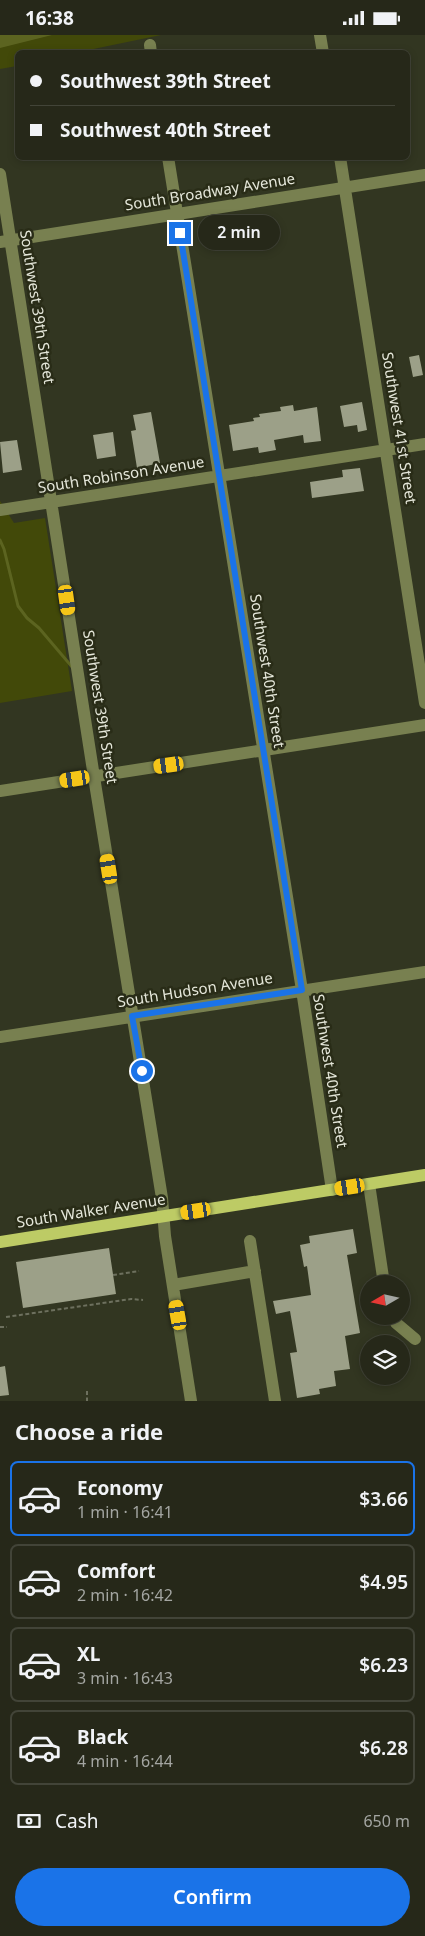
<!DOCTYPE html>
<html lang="en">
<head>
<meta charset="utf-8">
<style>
  body { margin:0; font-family:"Noto Sans",sans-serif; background:#2e3022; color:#f1f3f6; height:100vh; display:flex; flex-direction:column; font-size:19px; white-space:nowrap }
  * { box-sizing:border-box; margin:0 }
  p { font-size:16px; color:#a4a6a2 }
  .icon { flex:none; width:28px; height:28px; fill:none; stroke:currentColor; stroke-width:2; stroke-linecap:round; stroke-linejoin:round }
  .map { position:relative; height:1366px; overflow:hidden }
  .details { display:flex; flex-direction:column; background:#262819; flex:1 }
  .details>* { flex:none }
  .banner { position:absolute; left:15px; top:15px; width:395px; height:110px; border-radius:8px; box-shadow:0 2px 8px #0003,0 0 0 1px #424438; display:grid; align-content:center; height:110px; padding:0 15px; background:#262819 }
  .needle { width:32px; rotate:261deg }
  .tools { position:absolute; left:360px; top:1240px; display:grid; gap:10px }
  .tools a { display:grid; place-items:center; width:50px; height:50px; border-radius:50%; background:#262819; box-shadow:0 2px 8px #0003,0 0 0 1px #424438; font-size:25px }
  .end { position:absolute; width:22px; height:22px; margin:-11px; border:6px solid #1a73e8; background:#fff; box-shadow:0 0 0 2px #fff }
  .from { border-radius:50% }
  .bubble { position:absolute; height:35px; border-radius:18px; background:#262819; box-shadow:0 2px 8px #0003,0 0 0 1px #424438; font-size:16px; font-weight:600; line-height:35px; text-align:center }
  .car { position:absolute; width:15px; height:30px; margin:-15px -8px; border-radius:6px; box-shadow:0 0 4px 1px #0007; background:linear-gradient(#f5c518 24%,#345 0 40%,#f5c518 0 76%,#345 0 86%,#f5c518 0) }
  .banner b { display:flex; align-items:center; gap:18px; height:48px; font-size:19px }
  .banner b+b { border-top:1px solid #424438 }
  .banner i { width:12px; height:12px; background:#f1f3f6 }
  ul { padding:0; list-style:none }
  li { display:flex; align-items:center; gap:15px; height:75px; margin:0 10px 8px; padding:0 5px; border:2px solid #424438; border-radius:8px }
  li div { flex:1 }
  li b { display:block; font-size:19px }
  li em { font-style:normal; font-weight:600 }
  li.active { border-color:#1a73e8 }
  li>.icon { width:45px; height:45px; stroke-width:1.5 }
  h2 { padding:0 15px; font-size:22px; line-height:60px }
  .pay { display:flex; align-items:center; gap:12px; height:55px; padding:0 15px; font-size:19px }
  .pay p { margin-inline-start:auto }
  .action { display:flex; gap:10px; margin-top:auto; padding:10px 15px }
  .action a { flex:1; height:58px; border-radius:30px; background:#1a73e8; color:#fff; font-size:20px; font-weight:600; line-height:58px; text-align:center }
  .status { display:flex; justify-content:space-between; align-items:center; height:35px; padding:0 25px; background:#262819; direction:ltr }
  .status svg { height:14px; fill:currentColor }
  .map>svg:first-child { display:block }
  .green { fill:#424909 }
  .water { fill:#5c6420 }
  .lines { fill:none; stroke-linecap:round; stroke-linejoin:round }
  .stream { stroke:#5c6420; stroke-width:3 }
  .building { fill:#9ca088 }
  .path { stroke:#6d705e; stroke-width:2; stroke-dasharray:4 2.5; stroke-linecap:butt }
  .minor { stroke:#788050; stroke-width:12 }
  .major { stroke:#bdcb65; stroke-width:12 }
  .route { stroke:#1a73e8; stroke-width:6 }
  .labels { text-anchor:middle; stroke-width:5; stroke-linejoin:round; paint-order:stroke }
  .street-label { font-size:15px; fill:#e5e7da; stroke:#292c17 }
</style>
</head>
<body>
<div class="status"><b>16:38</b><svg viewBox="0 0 49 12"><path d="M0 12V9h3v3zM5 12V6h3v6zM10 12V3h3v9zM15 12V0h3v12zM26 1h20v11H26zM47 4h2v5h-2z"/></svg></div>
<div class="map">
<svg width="425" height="1366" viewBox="0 0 425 1366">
  <rect width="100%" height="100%" fill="#323621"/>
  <path class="green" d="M0 0H161L79 17 18 18 17 31 0 34Z
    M0 466 14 488 45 483 72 656 0 668Z"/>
  <path class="water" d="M0 0H52L0 13Z"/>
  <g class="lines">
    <path class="stream" d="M0 505 4 514 18 571 27 583 39 593 73 633"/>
  </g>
  <path class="building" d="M419 320 423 340 413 342 409 322Z
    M362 367 367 395 358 397 357 390 344 392 340 371Z
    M293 370 294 376 317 372 321 406 304 408 303 400 274 405 276 415 259 418 258 412 233 416 229 390 254 386 253 383 260 382 259 379 281 376 280 372Z
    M151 377 160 428 137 433 131 396 136 395 133 380Z
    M113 397 116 421 97 424 93 400Z
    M17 405 22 435 3 438 0 407Z
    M360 433 364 456 312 463 310 447 343 442 342 435Z
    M353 1194 357 1218 347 1220 360 1298 345 1301 350 1334 334 1336 336 1351 319 1354 320 1359 297 1363 290 1318 297 1317 290 1276 276 1279 273 1266 311 1260 307 1231 304 1232 300 1210 310 1208 309 1201Z
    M109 1213 116 1259 23 1273 16 1227Z
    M5 1331 9 1360 0 1361V1332Z"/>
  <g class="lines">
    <path class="path" d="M113 1240 139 1236
      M6 1282 131 1264 143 1265
      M0 1292H7
      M87 1356V1366"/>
    <path class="minor" d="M320 0 323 18
      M150 10 151 18
      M168 122 302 955 332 1155
      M340 122 425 668
      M0 139 94 742 162 1163 165 1201 191 1366
      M0 207 425 140
      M0 475 425 409
      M0 756 425 690
      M0 1002 425 937
      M369 1149 384 1249
      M250 1206 275 1366
      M173 1250 255 1236
      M393 1281 396 1288 415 1304"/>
    <path class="major" d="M0 1207 425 1140"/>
  </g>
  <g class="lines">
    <path class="route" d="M142 1036 132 981 302 955 180 198"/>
  </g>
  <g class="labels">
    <g class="street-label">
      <text transform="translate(210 157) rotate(-9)" y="5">South Broadway Avenue</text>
      <text transform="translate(37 272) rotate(81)" y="5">Southwest 39th Street</text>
      <text transform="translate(399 393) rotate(81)" y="5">Southwest 41st Street</text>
      <text transform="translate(121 440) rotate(-9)" y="5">South Robinson Avenue</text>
      <text transform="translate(267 636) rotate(81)" y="5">Southwest 40th Street</text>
      <text transform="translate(100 672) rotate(81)" y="5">Southwest 39th Street</text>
      <text transform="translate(195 955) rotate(-9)" y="5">South Hudson Avenue</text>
      <text transform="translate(330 1036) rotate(81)" y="5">Southwest 40th Street</text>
      <text transform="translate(91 1176) rotate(-9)" y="5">South Walker Avenue</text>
    </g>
  </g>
</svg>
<div class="tools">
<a><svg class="needle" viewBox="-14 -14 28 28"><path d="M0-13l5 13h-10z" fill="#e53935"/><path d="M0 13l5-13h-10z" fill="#a4a6a2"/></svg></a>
<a><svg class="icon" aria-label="layers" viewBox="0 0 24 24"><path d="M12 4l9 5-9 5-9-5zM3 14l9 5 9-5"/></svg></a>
</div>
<i class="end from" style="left:142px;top:1036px"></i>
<i class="end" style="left:180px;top:198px"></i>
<div class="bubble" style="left:198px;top:180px;width:82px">2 min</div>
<i class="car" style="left:67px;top:565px;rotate:172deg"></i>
<i class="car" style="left:169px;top:730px;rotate:262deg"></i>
<i class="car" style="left:75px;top:744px;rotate:261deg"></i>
<i class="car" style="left:109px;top:834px;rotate:351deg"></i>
<i class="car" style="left:350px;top:1152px;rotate:261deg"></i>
<i class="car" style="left:196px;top:1176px;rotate:261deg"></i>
<i class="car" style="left:178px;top:1280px;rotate:350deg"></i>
<div class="banner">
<b><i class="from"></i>Southwest 39th Street</b>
<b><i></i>Southwest 40th Street</b>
</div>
</div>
<section class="details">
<h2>Choose a ride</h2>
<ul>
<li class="active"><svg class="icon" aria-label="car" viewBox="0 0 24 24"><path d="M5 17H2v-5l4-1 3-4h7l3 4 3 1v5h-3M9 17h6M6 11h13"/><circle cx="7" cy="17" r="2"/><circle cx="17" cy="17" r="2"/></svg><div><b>Economy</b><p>1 min · 16:41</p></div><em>$3.66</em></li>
<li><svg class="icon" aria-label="car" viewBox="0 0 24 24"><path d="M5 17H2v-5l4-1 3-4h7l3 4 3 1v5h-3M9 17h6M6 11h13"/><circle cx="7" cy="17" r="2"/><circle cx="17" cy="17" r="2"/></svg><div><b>Comfort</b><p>2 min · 16:42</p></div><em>$4.95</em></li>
<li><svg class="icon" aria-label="car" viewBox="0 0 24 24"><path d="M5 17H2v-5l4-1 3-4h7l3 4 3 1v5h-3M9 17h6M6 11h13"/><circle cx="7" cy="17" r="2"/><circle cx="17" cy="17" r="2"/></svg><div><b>XL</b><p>3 min · 16:43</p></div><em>$6.23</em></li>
<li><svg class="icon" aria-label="car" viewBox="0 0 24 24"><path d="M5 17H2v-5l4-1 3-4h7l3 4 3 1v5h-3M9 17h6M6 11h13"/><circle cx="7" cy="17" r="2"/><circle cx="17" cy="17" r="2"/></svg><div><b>Black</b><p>4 min · 16:44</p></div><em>$6.28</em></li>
</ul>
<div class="pay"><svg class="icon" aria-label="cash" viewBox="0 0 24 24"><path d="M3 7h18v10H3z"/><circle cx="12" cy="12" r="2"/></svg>Cash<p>650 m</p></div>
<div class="action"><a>Confirm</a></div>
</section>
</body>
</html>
